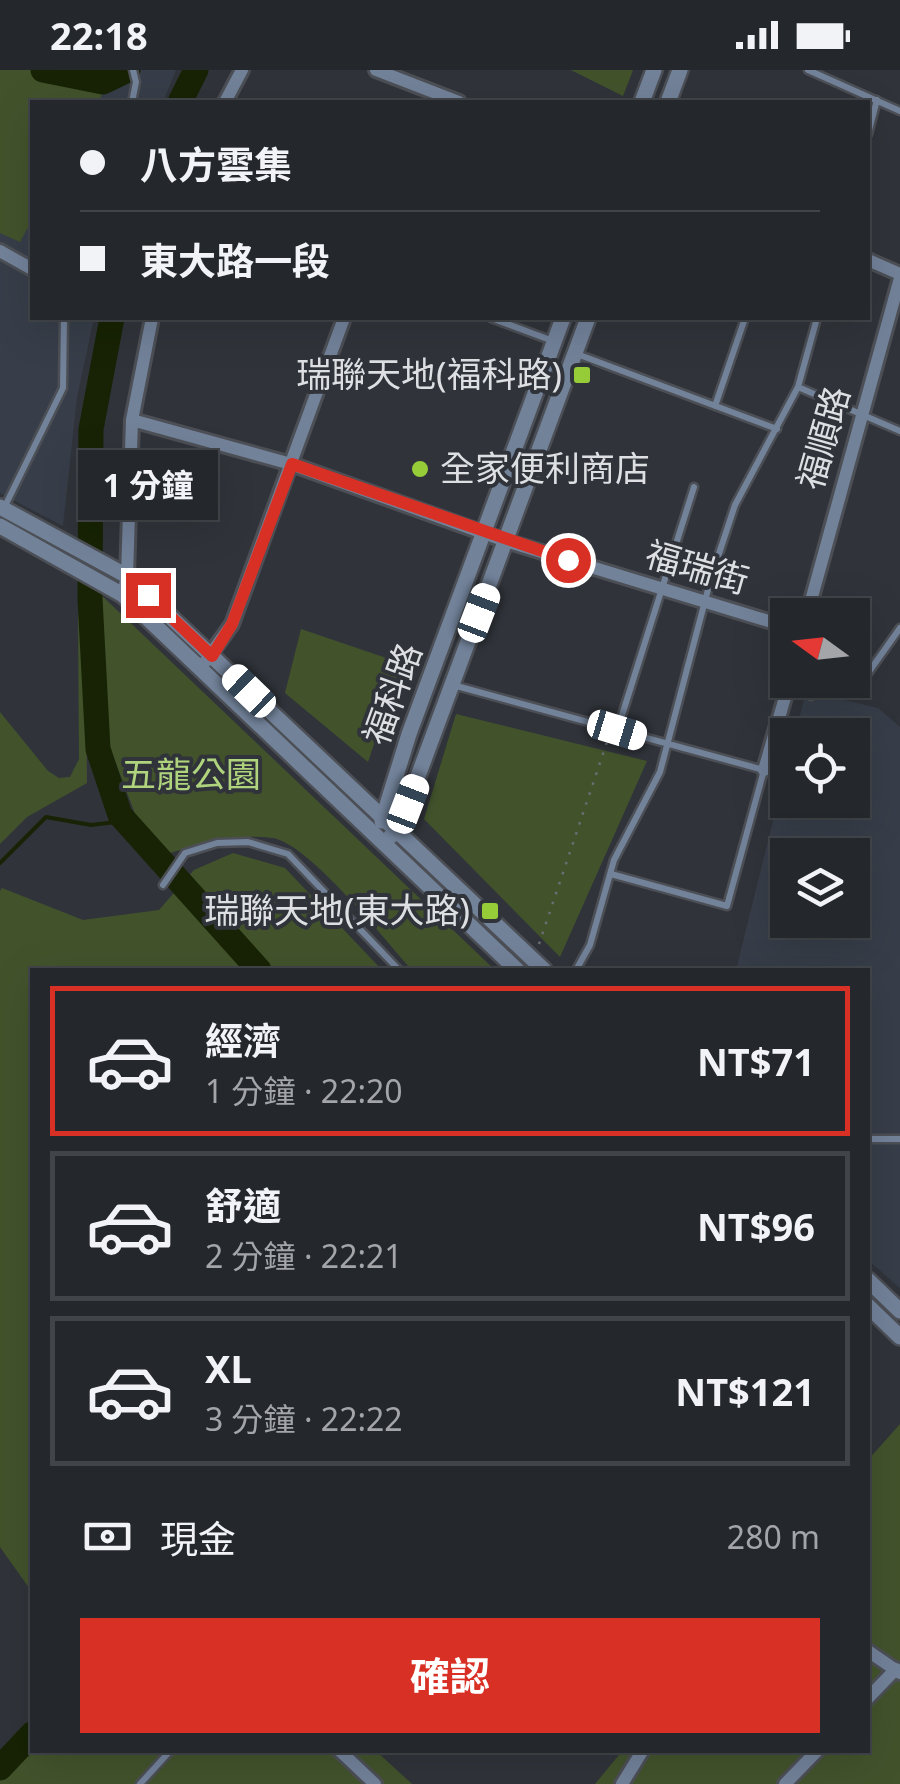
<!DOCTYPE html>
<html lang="zh-TW">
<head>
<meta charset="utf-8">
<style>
  body { margin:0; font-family:"Noto Sans","Noto Sans TC",sans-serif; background:#303338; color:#f1f3f6; height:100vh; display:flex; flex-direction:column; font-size:38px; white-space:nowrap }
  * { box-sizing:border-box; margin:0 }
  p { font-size:32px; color:#a3a5a9 }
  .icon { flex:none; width:55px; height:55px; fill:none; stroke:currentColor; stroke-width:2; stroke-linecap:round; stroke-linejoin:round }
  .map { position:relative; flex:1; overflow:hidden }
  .panel { position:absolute; left:30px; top:898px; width:840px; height:785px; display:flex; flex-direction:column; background:#24272c; border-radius:0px; box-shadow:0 10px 40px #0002,0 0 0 2px #414448 }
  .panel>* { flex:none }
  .hud { position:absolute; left:30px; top:30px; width:840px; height:220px; border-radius:0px; box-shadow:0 10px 40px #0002,0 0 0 2px #414448; display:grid; align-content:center; height:220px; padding:0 50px; background:#24272c }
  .needle { width:65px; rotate:285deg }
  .controls { position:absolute; left:770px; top:528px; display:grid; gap:20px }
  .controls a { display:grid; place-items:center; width:100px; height:100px; border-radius:0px; background:#24272c; box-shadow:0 10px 40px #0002,0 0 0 2px #414448; font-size:50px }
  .end { position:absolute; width:45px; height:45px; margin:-22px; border:12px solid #d93025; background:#fff; box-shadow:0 0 0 5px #fff }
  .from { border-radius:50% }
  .bubble { position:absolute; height:70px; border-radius:0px; background:#24272c; box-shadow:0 10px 40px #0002,0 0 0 2px #414448; font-size:32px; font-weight:700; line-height:70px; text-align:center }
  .car { position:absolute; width:30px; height:60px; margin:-30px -15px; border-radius:12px; box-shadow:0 0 8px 2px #0007; background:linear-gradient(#fff 24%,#345 0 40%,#fff 0 76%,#345 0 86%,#fff 0) }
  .hud b { display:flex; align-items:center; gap:35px; height:95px; font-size:38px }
  .hud b+b { border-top:2px solid #414448 }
  .hud i { width:25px; height:25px; background:#f1f3f6 }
  ul { padding:18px 0 0; list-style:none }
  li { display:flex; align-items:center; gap:30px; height:150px; margin:0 20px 15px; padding:0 30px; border:5px solid #414448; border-radius:0px }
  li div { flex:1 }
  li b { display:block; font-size:38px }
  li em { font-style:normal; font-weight:700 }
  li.selected { border-color:#d93025 }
  li>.icon { width:90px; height:90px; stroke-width:1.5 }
  .pay { display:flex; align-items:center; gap:25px; height:110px; padding:0 50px; font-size:38px }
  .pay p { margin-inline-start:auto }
  .primary-button { display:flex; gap:20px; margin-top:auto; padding:20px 50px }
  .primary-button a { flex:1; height:115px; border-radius:0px; background:#d93025; color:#fff; font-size:40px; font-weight:700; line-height:115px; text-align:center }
  .status { display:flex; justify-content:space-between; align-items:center; height:70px; padding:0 50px; background:#24272c; direction:ltr }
  .status svg { height:28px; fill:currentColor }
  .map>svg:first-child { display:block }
  .built { fill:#373e49; fill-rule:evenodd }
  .green { fill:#42532c }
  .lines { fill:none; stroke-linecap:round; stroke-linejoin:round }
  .stream { stroke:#172304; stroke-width:4 }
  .river { stroke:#172304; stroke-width:25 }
  .service-casing { stroke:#4c4f55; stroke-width:11 }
  .minor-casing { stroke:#4c4f55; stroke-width:18 }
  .tertiary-casing { stroke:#4c4f55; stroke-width:20 }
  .path { stroke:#6a6d72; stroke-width:2.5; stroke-dasharray:2.5 8; stroke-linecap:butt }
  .service { stroke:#728299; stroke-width:6 }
  .minor { stroke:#728299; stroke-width:12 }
  .tertiary { stroke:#728299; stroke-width:15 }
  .route { stroke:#d93025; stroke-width:12 }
  .poi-dot { fill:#97cc39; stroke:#30343a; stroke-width:4 }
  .labels { text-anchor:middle; stroke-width:8; stroke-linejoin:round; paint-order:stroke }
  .poi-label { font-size:35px; fill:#dddfe3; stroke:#30343a; text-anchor:end }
  .street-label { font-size:35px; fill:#dddfe3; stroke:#30343a }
  .park-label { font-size:35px; fill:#afd47d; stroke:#30343a }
</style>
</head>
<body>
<div class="status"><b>22:18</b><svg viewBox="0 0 49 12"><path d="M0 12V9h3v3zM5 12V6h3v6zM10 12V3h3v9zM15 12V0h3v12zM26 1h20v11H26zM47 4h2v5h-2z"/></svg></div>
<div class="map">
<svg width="900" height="1714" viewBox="0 0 900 1714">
  <rect width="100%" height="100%" fill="#30343a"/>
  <path class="built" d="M0 0H176L163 32H32V248H94L77 327 63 456 0 423Z
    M806 621 878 638 900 657V1218L868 1190V900H736L787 695 788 730H852V665H795ZM788 785H852V850H788Z"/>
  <path class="green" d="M0 0H111L99 32H32V150L20 172 0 163Z
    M571 0H633L623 26Z
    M98 522 495 900H412C385 870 309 774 273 768 236 763 201 774 166 784L142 762 115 691 106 681Z
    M85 539 87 713 27 747 0 774V642L48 701 59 708 70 707 79 689 78 545Z
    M301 559 401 593 368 692 285 623Z
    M456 644 647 691 560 887 424 749Z
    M233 783 285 798 382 900H32V1522L0 1477V821L2 818 83 850 159 840 194 800Z
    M900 1354V1714H595L623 1680H868V1390Z
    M32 1669V1680H375L412 1714H0V1704Z"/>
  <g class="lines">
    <path class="stream" d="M0 793 46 747 91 755 124 751"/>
    <path class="river" d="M43 0 103 12 128 0
      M180 32 196 0
      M112 248 91 359 90 529 98 679 120 745 259 900
      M0 1698 32 1664"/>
    <defs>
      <path id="service" d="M808 0 900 41
        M132 32 136 12 133 0
        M868 64 877 30
        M491 248 553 271
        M577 284 777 359
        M798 317 900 361
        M715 336 745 248
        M4 438 63 318 64 248
        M852 597 866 606 900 558
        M799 610 811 626
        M453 615 764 700 727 836 611 804
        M617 661 694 417
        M163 815 185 783 217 773 248 772 288 784 399 900
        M576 900 590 875 614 790 660 702 711 508 735 435 798 317 817 248
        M868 1069H900
        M140 1714 171 1680"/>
      <path id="minor" d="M376 0 459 32
        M225 32 242 0
        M0 181 32 199
        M868 190 900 204
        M132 350 291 394 506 471 788 557
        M123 525 127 506 132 350 152 248
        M807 545 900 208
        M205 592 232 554 344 248
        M764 700 790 610
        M868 1581 900 1603
        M868 1628 896 1599
        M339 1680 375 1714
        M622 1714 643 1680
        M785 1714 818 1680"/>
      <path id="tertiary" d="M642 32 654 0
        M668 32 680 0
        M0 437 127 506 544 900
        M0 456 123 525 517 900
        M382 751 409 664 563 248
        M391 766 398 760 588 248
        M868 1210 900 1241
        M868 1236 900 1267"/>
    </defs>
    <use href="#service" class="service-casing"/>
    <use href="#minor" class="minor-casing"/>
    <use href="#tertiary" class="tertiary-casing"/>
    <path class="path" d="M539 874 608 669"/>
    <use href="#service" class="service"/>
    <use href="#minor" class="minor"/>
    <use href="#tertiary" class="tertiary"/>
  </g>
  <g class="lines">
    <path class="route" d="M148 525 212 586 232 554 292 394 568 490"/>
  </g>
  <g class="poi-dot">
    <rect x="572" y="295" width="20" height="20" rx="5"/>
    <circle cx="420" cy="399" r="10"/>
    <rect x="480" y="831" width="20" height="20" rx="5"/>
  </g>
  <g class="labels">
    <g class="poi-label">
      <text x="562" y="317">瑞聯天地(福科路)</text>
      <text x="440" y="411" text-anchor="start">全家便利商店</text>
      <text x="470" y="853">瑞聯天地(東大路)</text>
    </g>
    <g class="street-label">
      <text transform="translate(824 368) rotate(-74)" y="12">福順路</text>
      <text transform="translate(697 498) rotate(16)" y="12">福瑞街</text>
      <text transform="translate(393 624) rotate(-70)" y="12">福科路</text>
    </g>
    <g class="park-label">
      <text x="191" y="717">五龍公園</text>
    </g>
  </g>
</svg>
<div class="controls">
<a><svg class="needle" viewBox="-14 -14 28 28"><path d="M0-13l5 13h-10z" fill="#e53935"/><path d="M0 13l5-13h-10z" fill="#a3a5a9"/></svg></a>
<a><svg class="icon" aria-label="locate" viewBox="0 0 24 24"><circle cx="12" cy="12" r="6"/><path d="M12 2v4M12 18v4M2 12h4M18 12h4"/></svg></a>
<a><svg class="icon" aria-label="layers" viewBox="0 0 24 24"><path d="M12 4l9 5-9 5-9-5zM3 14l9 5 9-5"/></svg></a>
</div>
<i class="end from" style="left:568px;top:490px"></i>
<i class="end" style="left:148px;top:525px"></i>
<div class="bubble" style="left:78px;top:380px;width:140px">1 分鐘</div>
<i class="car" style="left:479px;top:543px;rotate:21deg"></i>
<i class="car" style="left:249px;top:621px;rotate:314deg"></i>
<i class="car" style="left:617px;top:660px;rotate:107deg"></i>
<i class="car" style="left:408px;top:734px;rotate:21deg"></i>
<div class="hud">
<b><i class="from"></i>八方雲集</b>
<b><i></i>東大路一段</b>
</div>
<section class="panel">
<ul>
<li class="selected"><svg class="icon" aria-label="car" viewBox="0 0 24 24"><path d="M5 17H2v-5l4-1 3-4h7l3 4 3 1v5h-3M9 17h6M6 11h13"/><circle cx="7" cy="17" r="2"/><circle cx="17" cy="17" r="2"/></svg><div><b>經濟</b><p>1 分鐘 · 22:20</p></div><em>NT$71</em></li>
<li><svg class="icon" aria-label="car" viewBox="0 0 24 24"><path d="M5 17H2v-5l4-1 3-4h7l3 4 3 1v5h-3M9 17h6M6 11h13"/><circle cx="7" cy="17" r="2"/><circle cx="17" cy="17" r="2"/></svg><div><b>舒適</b><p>2 分鐘 · 22:21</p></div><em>NT$96</em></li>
<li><svg class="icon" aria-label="car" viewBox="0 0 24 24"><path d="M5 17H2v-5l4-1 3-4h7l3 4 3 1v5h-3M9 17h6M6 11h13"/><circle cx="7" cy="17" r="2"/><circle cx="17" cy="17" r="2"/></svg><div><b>XL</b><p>3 分鐘 · 22:22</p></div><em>NT$121</em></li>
</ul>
<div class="pay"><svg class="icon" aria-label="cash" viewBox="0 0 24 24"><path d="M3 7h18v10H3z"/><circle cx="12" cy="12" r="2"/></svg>現金<p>280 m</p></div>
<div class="primary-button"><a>確認</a></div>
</section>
</div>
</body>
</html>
